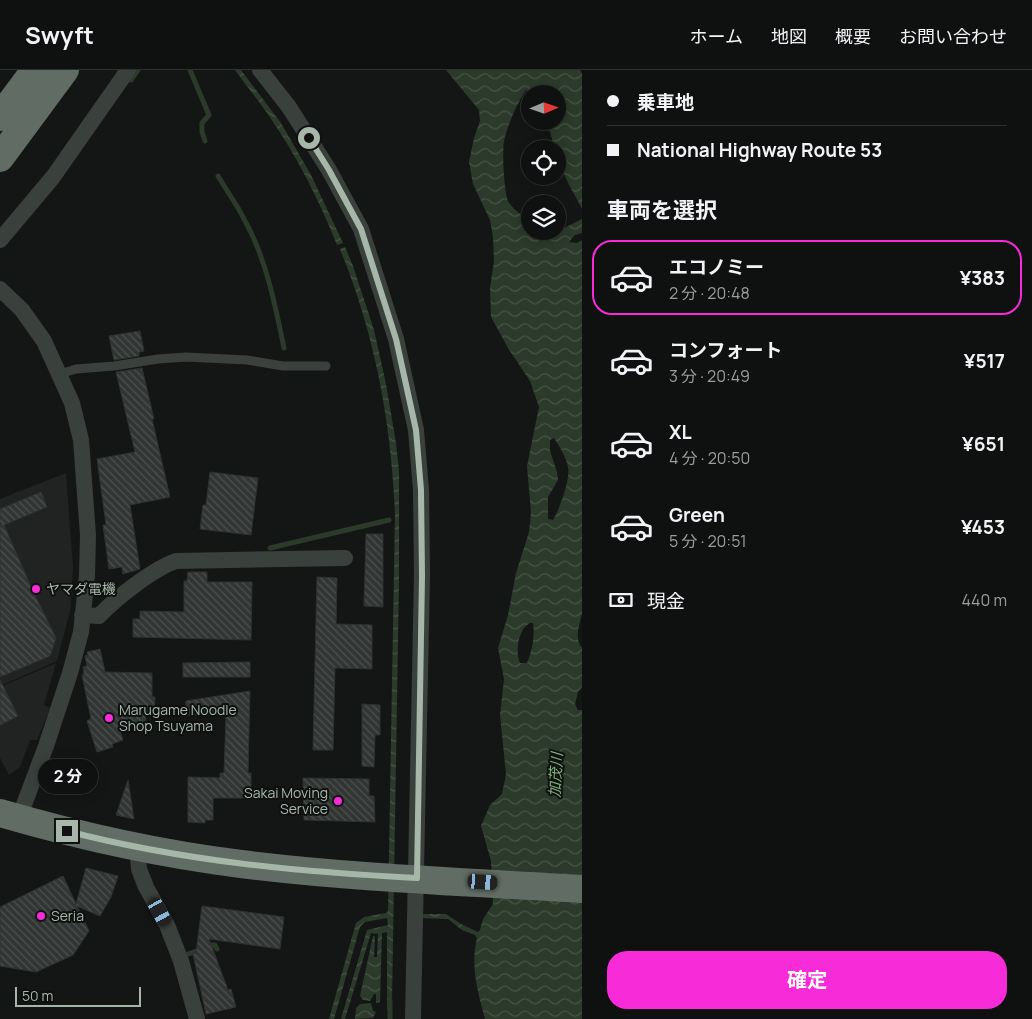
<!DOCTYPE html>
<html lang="ja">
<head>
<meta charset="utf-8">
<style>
  body { margin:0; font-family:Manrope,"Noto Sans JP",sans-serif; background:#1d1e1e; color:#f1f3f6; height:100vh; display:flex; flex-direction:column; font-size:19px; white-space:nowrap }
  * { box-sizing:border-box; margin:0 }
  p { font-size:16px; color:#9b9d9f }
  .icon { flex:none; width:28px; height:28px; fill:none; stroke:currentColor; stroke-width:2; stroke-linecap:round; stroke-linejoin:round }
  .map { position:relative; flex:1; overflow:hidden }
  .panel { display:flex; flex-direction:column; background:#0f1010; width:450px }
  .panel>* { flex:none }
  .top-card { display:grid; align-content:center; height:110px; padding:0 25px; background:#0f1010 }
  .needle { width:32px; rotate:88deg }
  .buttons { position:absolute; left:521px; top:15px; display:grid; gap:10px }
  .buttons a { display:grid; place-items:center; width:45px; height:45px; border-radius:50%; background:#0f1010; box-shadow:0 2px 12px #0003,0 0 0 1px #2f3030; font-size:25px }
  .scale { position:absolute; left:15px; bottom:12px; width:126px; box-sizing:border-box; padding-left:5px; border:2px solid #a6b7a9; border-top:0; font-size:14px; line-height:18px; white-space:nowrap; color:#a6b7a9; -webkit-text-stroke:4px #0f1110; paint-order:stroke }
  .end { position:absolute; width:22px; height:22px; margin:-11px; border:6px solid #a6b7a9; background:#111; box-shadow:0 0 0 2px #111 }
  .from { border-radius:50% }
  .bubble { position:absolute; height:35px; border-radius:18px; background:#0f1010; box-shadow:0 2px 12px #0003,0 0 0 1px #2f3030; font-size:16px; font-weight:700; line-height:35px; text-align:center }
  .car { position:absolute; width:15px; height:30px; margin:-15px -8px; border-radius:6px; box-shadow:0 0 4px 1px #0007; background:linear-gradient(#222 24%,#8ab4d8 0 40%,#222 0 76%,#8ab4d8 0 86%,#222 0) }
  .top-card b { display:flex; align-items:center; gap:18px; height:48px; font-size:19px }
  .top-card b+b { border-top:1px solid #2f3030 }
  .top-card i { width:12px; height:12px; background:#f1f3f6 }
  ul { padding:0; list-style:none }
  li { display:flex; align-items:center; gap:15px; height:75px; margin:0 10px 8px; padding:0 15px; border:2px solid transparent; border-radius:20px }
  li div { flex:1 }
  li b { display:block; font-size:19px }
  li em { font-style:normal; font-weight:700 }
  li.selected { border-color:#f72bd7 }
  li>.icon { width:45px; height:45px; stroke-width:1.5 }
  h2 { padding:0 25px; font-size:22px; line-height:60px }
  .pay { display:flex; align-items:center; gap:12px; height:55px; padding:0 25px; font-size:19px }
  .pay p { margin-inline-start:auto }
  .cta { display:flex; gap:10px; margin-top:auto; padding:10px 25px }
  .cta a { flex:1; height:58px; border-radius:20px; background:#f72bd7; color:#fff; font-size:20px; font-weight:700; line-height:58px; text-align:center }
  header { display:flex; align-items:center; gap:30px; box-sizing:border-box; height:70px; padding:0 25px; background:#0f1010; border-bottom:1px solid #2f3030 }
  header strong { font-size:24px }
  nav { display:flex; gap:28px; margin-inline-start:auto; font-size:18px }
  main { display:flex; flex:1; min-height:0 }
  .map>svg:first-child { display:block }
  .built { fill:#202322 }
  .water { fill:url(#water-waves); fill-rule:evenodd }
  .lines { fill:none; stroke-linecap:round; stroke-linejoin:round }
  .stream { stroke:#2b3a2a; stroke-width:5 }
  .building { fill:url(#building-back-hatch); stroke:#2e3230 }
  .lane { stroke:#3a403c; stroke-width:9 }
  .street { stroke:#3a403c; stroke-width:16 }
  .highway { stroke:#616c64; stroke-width:28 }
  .route { stroke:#a6b7a9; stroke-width:6 }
  .poi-dot { fill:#f72bd7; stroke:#0f1110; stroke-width:2 }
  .labels { text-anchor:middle; stroke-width:4; stroke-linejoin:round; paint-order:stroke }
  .poi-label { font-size:14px; fill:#a6b7a9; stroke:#0f1110; text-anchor:start }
  .water-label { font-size:15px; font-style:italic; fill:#7db37b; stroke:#0f1110 }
</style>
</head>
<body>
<header>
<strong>Swyft</strong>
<nav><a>ホーム</a><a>地図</a><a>概要</a><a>お問い合わせ</a></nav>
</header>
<main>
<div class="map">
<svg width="582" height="949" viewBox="0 0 582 949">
  <defs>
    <pattern id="water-waves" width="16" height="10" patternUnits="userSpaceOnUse" patternTransform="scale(1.25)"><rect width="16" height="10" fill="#2b3a2a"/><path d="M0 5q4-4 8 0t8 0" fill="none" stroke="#475446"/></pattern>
    <pattern id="building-back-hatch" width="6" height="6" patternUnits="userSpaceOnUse" patternTransform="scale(1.25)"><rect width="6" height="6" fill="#313533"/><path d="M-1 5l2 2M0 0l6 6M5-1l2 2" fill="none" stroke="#4c504e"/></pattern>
  </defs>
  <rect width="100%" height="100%" fill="#141615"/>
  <path class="built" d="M66 403 73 498 70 541 57 591 0 616V429Z
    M56 593 44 635 50 638 37 670H30L20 697 9 705 0 688V617Z"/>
  <path class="water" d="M235 0H241L281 53 311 105 343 173 337 175C319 130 297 86 269 46 258 30 246 15 235 0Z
    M446 0H580L582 4V139C573 120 558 100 558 79H555L550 62 545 51H558V24H530V26L526 20C516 35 508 54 504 71 502 81 504 126 509 133 514 140 523 146 530 151V161H558L582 149V163L575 165 569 172 577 173 582 170V544C579 555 574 569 582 578V617L578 622 575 634 578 640H582V949H485C478 923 470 895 477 868L475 865 462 860 448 849 419 848V844H446L461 854 478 862 480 860 483 849 493 834 491 791 481 756 490 735 502 724 506 704 500 645 504 609 498 578 508 545 516 503 529 462 531 443 527 396 539 337 530 311 508 278 491 247 490 218 494 191 493 167 490 150 473 114 469 92 474 68 480 51 479 40ZM554 368C560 377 566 387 568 397 571 407 559 441 553 450L548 449V427L558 410 557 402 550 381V370ZM530 553H533C535 566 532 581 527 593H520C515 582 518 559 530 553Z
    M345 177 353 196 374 260 386 314 396 373 399 401V508L392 931 391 936 387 940V862L382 863 380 932 376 933V924H374L370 931 363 930 360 926 373 866H375L374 887H377L378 864 371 863 345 949H341L367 860 388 855 387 848 365 852 360 857 334 949H329L356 853 364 847 386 843 388 841 395 444C391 351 375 265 340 179Z
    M371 933 373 941 376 942 373 948 355 949 356 938 360 934Z"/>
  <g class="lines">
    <path class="stream" d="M190 0 209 45 202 53V62L205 71
      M131 10 138 0
      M218 106C226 120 237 134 244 149 266 188 275 234 284 278
      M270 478 389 450
      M183 886 212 875H215L217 879
      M390 949V931"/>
  </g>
  <path class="building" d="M140 261 144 281 139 282V286L114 290 109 266Z
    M142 298 154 349H152L170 427 130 435 140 499 123 504 122 497 109 499 103 455H106L97 389 135 382 116 302Z
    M210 402 258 408 251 465 200 459 203 435H206Z
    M41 422 47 437 4 455 32 519 56 568 50 586 0 607V439Z
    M366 464H383V537L364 536Z
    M188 502H207V512H252L251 570 133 567V549H140V541L184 542V511H187Z
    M317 507 337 508 336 554 372 555V599L335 598 333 680H313Z
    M100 579 105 602 152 603V627H155L154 644H146L145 657 118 655 123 670 112 674 113 677 97 682 87 651 91 649 82 605 84 604 83 597 87 596 85 586 88 585 87 582Z
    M250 592V607H183V593Z
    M0 610 18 646 0 655Z
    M250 621 248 703H251V728H213V750H205V753L188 752V707L220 708V703H224L226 645H185L186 631Z
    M362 634 380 635V665H375L374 697 362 696Z
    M303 708 369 709V726H374L375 752 304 750Z
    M128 710 134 749 116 745Z
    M86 798 118 806 111 827 100 846 77 836 89 861 73 885 36 902 0 896V837L63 806 76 834Z
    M202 836 284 847 280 879 209 869 228 920 231 919 236 937 206 944 193 884 196 883Z"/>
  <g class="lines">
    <path class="lane" d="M60 304 76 299 114 296 158 289 186 287 247 290 283 296H326"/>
    <path class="street" d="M260 0 289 37 329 100 361 159 396 269 416 360 421 420 422 505 413 949
      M0 170 53 107 128 0
      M0 219 22 240 44 271 72 333 81 370 88 465 87 506 81 562 70 603 46 676 19 748
      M82 545 99 546C116 528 153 499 176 491L345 488
      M137 778 139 799 146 817 167 855 181 891 197 949"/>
    <path class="highway" d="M0 47 35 0
      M0 88 65 0
      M0 743C79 766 160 784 241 794 354 808 468 812 582 819"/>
  </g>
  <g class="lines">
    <path class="route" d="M67 761C182 791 299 802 417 808L422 506 421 420 416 360 396 269 361 159 329 100 309 68"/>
  </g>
  <g class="poi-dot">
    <circle cx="36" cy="519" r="5"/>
    <circle cx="109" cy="648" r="5"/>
    <circle cx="338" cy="731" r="5"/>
    <circle cx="41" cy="846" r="5"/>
  </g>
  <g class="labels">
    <g class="poi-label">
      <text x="46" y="524">ヤマダ電機</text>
      <text x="119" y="645">Marugame Noodle<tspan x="119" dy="16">Shop Tsuyama</tspan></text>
      <text x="328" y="728" text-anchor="end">Sakai Moving<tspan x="328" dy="16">Service</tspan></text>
      <text x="51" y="851">Seria</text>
    </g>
    <g class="water-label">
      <text transform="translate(556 705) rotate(-87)" y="5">加茂川</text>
    </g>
  </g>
</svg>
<div class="buttons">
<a><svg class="needle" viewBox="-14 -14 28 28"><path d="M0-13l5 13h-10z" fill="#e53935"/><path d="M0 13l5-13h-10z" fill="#9b9d9f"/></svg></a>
<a><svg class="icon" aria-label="locate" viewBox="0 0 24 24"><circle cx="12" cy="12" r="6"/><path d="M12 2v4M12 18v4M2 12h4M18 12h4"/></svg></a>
<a><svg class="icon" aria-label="layers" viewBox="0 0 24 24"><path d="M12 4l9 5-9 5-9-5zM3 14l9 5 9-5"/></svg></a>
</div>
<div class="scale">50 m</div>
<i class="end from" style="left:309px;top:68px"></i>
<i class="end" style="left:67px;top:761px"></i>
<div class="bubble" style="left:38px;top:689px;width:60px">2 分</div>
<i class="car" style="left:483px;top:812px;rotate:94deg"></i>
<i class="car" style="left:160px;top:842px;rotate:151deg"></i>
</div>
<section class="panel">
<div class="top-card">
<b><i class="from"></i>乗車地</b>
<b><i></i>National Highway Route 53</b>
</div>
<h2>車両を選択</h2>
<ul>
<li class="selected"><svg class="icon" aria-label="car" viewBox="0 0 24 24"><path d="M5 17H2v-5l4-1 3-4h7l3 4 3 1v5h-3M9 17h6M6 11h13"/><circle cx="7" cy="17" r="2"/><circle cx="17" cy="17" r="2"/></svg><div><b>エコノミー</b><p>2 分 · 20:48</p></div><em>¥383</em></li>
<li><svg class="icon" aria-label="car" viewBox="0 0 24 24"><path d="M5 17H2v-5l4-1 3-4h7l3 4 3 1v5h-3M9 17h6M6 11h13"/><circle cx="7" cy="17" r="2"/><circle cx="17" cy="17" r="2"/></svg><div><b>コンフォート</b><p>3 分 · 20:49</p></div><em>¥517</em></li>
<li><svg class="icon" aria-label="car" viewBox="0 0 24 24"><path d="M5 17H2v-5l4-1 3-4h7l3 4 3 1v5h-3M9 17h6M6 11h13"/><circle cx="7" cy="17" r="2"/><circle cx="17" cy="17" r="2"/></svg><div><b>XL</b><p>4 分 · 20:50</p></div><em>¥651</em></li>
<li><svg class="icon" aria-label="car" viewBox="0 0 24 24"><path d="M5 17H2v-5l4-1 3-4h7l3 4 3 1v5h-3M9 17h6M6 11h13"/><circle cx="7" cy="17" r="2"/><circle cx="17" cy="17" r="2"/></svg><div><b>Green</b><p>5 分 · 20:51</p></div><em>¥453</em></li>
</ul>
<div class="pay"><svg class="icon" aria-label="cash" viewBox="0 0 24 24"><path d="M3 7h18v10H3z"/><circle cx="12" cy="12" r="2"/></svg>現金<p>440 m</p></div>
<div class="cta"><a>確定</a></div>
</section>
</main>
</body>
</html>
